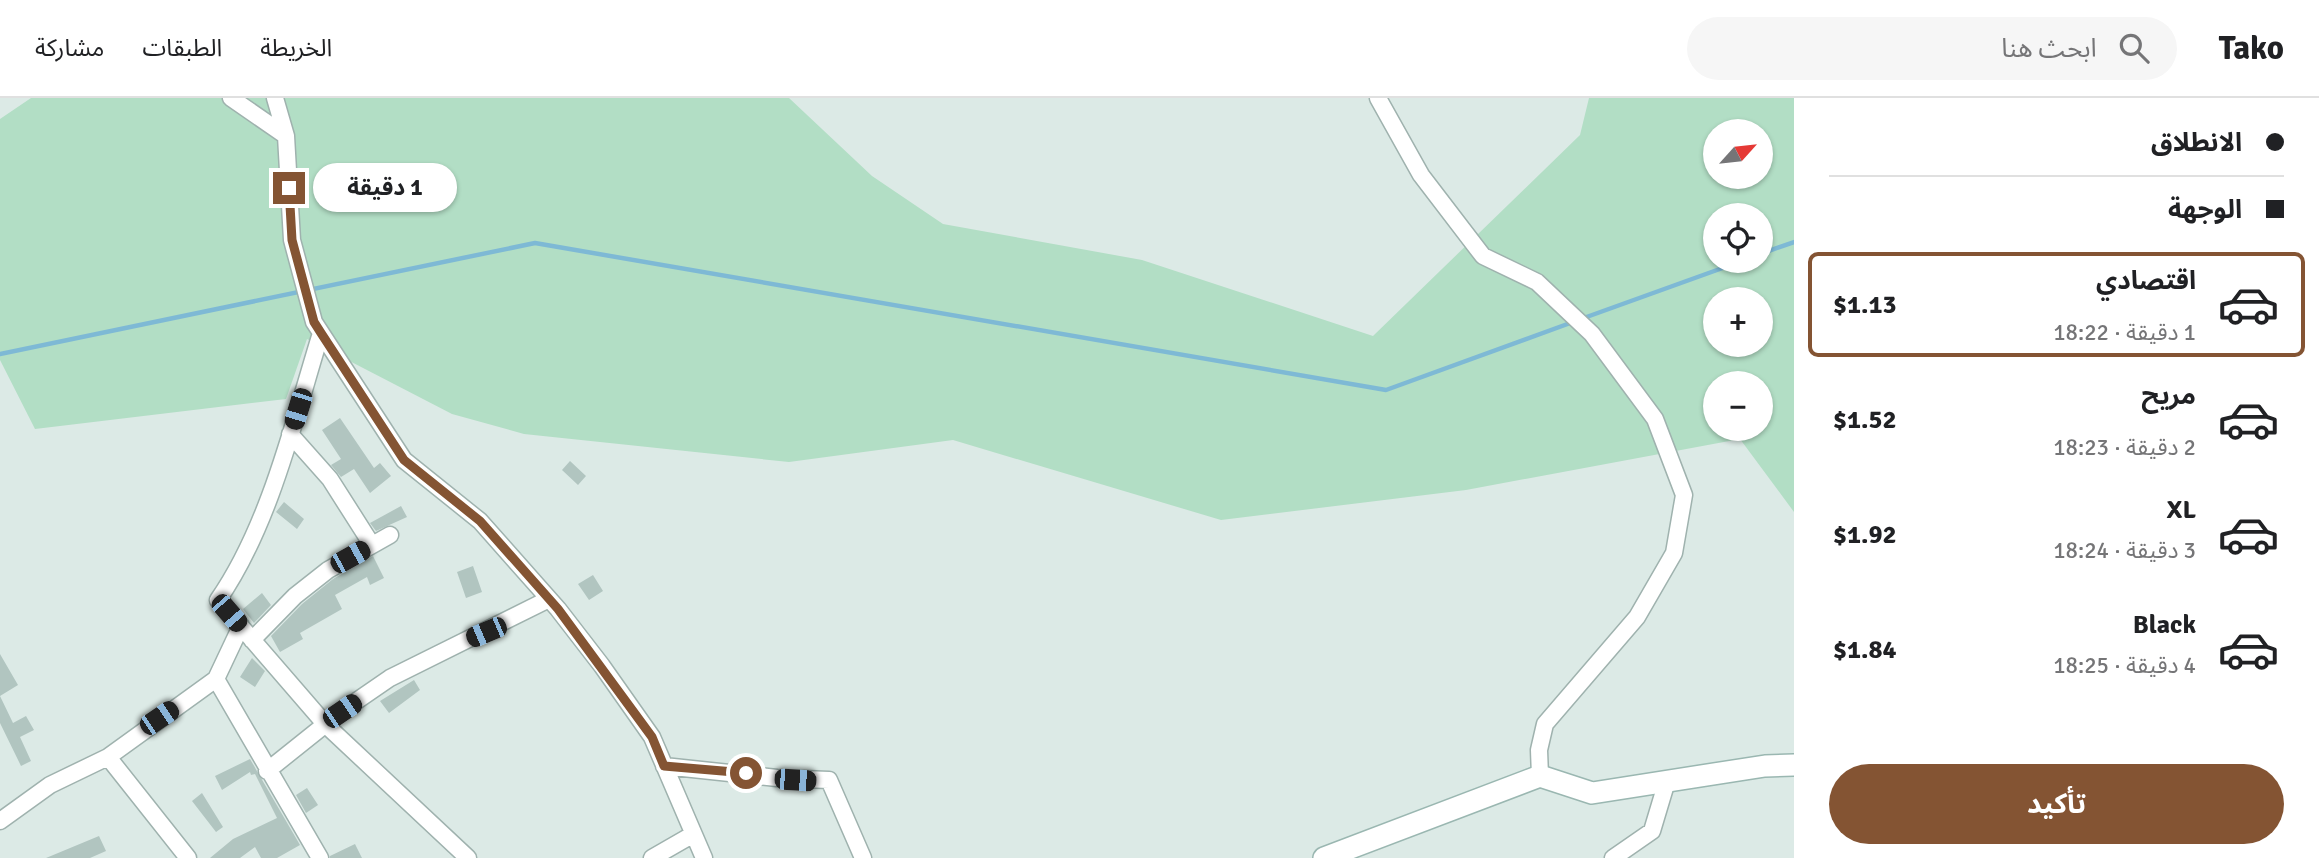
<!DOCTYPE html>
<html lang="ar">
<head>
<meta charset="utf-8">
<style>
  body { margin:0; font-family:Signika,"Noto Sans Arabic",sans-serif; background:#f6f6f6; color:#202124; direction:rtl; height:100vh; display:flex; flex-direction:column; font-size:26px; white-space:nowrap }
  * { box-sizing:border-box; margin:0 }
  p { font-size:23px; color:#757577 }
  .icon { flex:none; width:38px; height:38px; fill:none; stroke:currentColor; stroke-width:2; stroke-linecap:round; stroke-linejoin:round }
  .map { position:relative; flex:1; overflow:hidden; direction:ltr }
  .drawer { display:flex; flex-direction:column; background:#fff; width:525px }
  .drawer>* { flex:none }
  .guide { display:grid; align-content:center; height:154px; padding:0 35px; background:#fff }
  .needle { width:46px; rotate:63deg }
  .fabs { position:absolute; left:1703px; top:21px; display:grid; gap:14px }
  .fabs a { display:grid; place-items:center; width:70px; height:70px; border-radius:50%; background:#fff; box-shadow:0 2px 5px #0004; font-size:35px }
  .end { position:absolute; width:32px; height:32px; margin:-16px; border:9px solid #845433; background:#fff; box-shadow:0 0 0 4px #fff }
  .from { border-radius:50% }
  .bubble { position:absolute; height:49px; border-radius:24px; background:#fff; box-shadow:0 2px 5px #0004; font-size:23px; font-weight:700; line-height:49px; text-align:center; direction:rtl }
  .car { position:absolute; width:21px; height:42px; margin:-21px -10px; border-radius:9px; box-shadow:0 0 5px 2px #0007; background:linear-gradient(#222 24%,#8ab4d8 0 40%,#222 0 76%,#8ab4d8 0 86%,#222 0) }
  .guide b { display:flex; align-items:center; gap:24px; height:66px; font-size:26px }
  .guide b+b { border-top:2px solid #e0e0e0 }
  .guide i { width:18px; height:18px; background:#202124 }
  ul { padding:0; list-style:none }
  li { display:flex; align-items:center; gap:21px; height:105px; margin:0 14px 10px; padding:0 21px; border:4px solid transparent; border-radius:10px }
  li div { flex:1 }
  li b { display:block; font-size:26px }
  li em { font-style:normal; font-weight:700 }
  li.selected { border-color:#845433 }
  li>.icon { width:63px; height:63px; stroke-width:1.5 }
  .button { display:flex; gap:14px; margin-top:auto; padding:14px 35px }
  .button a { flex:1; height:80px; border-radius:42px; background:#845433; color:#fff; font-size:28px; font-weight:700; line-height:80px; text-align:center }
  header { display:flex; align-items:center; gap:42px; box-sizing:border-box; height:98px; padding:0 35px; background:#fff; border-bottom:2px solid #e0e0e0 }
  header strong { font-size:33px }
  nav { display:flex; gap:38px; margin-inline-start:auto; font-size:24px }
  .search { width:490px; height:63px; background:#f6f6f6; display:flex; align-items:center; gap:18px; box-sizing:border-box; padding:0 24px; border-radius:38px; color:#757577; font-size:26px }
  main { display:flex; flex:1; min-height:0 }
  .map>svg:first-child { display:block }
  .green { fill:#b2dec5; fill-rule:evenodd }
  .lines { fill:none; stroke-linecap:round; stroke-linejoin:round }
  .stream { stroke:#7eb9d5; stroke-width:4.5 }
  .building { fill:#b1c5c0 }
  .street-casing { stroke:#9fb2ae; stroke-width:19 }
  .secondary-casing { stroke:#9ab7b1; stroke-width:24 }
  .street { stroke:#fff; stroke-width:16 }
  .secondary { stroke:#fff; stroke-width:21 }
  .route { stroke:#845433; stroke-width:9 }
</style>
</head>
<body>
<header>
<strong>Tako</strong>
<div class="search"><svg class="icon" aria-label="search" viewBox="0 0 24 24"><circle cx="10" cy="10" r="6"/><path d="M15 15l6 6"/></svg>ابحث هنا</div>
<nav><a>الخريطة</a><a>الطبقات</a><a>مشاركة</a></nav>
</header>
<main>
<section class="drawer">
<div class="guide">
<b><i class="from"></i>الانطلاق</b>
<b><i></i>الوجهة</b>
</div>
<ul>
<li class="selected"><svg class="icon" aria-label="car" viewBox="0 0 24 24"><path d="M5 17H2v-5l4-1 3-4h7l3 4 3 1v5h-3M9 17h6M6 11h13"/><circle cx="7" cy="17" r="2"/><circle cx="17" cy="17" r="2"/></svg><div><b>اقتصادي</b><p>1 دقيقة · 18:22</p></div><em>$1.13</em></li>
<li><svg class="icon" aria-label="car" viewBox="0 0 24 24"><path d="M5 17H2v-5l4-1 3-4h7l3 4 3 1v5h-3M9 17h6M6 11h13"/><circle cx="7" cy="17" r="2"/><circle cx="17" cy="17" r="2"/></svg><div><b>مريح</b><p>2 دقيقة · 18:23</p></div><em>$1.52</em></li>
<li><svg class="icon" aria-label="car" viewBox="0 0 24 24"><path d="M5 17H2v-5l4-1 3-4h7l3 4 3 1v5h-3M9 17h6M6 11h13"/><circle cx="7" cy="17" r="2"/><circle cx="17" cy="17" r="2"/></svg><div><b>XL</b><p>3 دقيقة · 18:24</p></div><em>$1.92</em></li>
<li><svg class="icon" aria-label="car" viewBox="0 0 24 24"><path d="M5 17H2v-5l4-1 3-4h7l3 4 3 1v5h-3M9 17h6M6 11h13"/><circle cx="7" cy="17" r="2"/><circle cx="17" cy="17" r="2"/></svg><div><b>Black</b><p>4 دقيقة · 18:25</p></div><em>$1.84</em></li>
</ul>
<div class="button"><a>تأكيد</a></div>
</section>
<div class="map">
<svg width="1794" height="760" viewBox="0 0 1794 760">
  <rect width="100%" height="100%" fill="#dceae6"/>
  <path class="green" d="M31 0H789L872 78 943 126 1142 162 1373 238 1580 37 1589 0H1794V414L1740 341 1466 392 1221 422 953 342 789 364 524 336 452 316 307 241 286 301 35 331 0 262V21ZM1715 33H1760V79H1715ZM1715 117H1760V163H1715ZM1715 201H1760V247H1715ZM1715 285H1760V331H1715Z"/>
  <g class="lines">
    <path class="stream" d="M1760 156 1794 144
      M1581 221 1742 163
      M0 256 535 145 1386 292 1573 224"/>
  </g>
  <path class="building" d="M340 320 374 370 380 365 391 378 370 395 354 371 341 379 331 367 341 361 322 332Z
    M570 363 586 378 578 387 562 372Z
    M284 404 304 421 297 431 276 414Z
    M401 408 407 419 376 433 370 425Z
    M373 458 384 480 370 487 367 479 335 497 342 511 300 535 303 541 280 554 271 538 302 506 333 481Z
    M473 468 482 494 466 500 457 474Z
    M593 477 603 493 589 502 578 486Z
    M262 495 271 507 254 525 243 511Z
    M0 556 18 587 0 598 13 625 26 618 34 632 20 639 31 663 21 668 0 625Z
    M252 560 265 573 255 589 240 579Z
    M414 582 420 592 389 615 380 603Z
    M250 661 300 747 277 760H261L255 749 240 760H210L233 741 277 720 255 676 251 677 250 674 222 692 215 678Z
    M307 690 318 707 306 715 296 697Z
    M202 695 223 729 216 734 192 703Z
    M99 738 106 753 90 760H46Z
    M355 746 362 760H330V758Z"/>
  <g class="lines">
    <defs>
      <path id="street" d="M231 0 286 38
        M275 0 286 38 292 142 314 224 404 362 480 423 558 511 602 568 652 639 704 760
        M1378 0 1421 77 1483 158 1537 184 1592 236 1655 321 1684 397 1674 455 1637 519 1545 626 1539 652 1540 678
        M321 235C294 322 270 427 218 502L326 627 468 760
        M290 336 330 381 372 447
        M252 542 295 498 328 472 390 437
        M216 581 320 760
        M108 659 188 760
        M664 668 777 680 829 682 863 760
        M267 673 342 613 390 580 549 501
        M0 723 50 687 108 659 216 581 241 528
        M652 760 692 737
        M1613 760 1652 733 1667 683"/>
      <path id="secondary" d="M1324 760 1540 678 1592 695 1765 668 1794 667"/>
    </defs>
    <use href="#street" class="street-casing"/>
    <use href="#secondary" class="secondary-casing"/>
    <use href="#street" class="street"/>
    <use href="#secondary" class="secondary"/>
  </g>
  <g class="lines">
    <path class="route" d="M289 90 292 142 314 224 321 235 404 362 480 423 558 511 652 639 664 668 746 675"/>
  </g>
</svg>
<div class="fabs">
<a><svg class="needle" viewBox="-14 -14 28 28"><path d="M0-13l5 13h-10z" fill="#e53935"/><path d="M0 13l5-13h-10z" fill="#757577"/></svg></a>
<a><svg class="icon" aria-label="locate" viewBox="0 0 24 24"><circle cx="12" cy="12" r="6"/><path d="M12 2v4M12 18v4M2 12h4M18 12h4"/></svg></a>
<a>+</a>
<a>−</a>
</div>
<i class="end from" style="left:746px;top:675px"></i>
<i class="end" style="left:289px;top:90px"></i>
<div class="bubble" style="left:313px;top:65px;width:144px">1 دقيقة</div>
<i class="car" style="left:298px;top:311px;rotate:197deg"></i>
<i class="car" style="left:350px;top:459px;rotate:61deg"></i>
<i class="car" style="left:229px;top:515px;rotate:139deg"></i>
<i class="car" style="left:486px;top:534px;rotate:247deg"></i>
<i class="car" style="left:342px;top:613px;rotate:56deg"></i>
<i class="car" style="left:159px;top:620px;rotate:56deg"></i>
<i class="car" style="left:795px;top:682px;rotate:94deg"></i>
</div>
</main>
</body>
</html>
